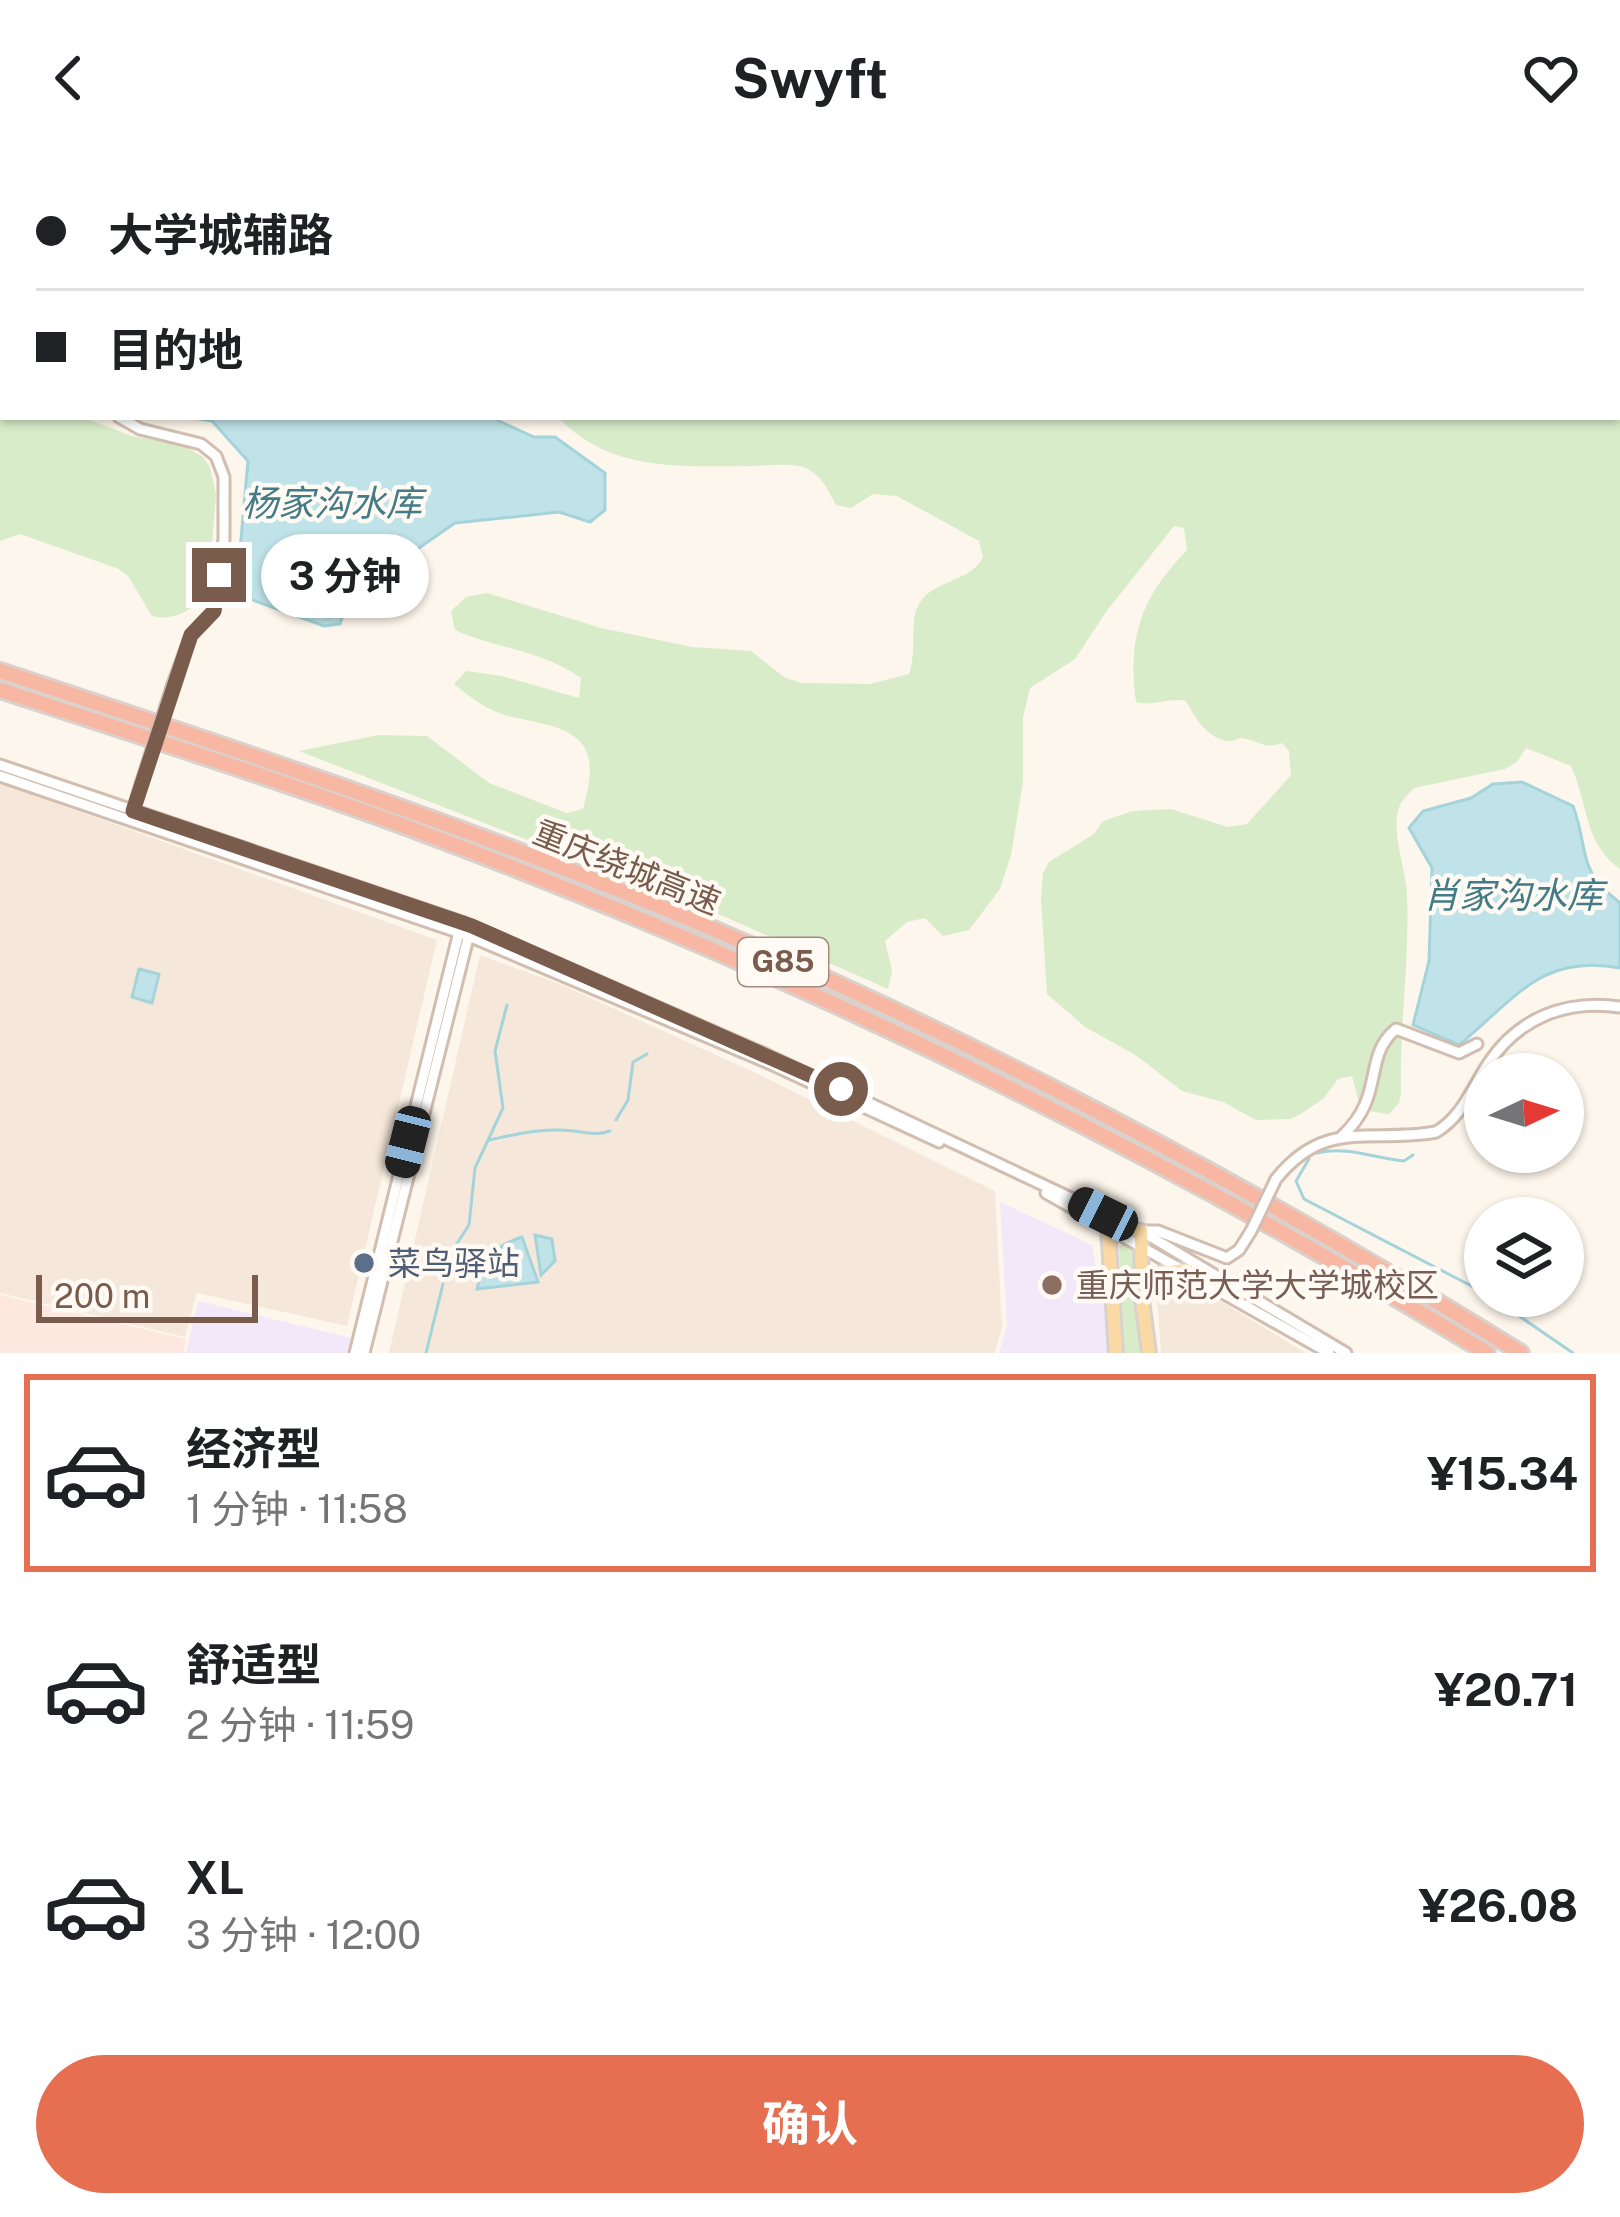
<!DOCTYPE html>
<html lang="zh">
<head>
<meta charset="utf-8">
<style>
  body { margin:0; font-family:"Public Sans","Noto Sans SC",sans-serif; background:#f6f6f6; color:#202124; height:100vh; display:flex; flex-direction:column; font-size:45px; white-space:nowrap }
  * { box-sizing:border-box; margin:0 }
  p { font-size:39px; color:#757577 }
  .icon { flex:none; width:66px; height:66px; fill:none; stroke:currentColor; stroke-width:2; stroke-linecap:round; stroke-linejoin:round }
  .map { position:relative; height:1197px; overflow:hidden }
  .drawer { display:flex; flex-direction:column; background:#fff; flex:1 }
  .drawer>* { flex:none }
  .top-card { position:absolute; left:0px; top:0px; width:1620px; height:264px; box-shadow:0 3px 9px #0004; display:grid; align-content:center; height:264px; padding:0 36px; background:#fff }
  .needle { width:78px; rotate:86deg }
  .controls { position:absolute; left:1464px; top:897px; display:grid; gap:24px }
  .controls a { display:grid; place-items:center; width:120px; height:120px; border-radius:50%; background:#fff; box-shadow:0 3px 9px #0004; font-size:60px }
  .scale { position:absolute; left:36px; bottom:30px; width:222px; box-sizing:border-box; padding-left:12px; border:6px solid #7a5c4d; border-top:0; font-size:33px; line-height:42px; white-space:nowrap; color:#7a5c4d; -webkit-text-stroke:9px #fffaf3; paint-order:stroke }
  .end { position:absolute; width:54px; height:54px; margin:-27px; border:15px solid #7a5c4d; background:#fff; box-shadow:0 0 0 6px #fff }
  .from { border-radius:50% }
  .bubble { position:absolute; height:84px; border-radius:42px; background:#fff; box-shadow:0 3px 9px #0004; font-size:39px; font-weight:700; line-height:84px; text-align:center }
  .car { position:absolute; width:36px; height:72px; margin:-36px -18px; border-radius:15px; box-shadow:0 0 9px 3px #0007; background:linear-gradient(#222 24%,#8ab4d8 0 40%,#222 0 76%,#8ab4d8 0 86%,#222 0) }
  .top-card b { display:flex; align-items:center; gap:42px; height:114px; font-size:45px }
  .top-card b+b { border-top:3px solid #e0e0e0 }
  .top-card i { width:30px; height:30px; background:#202124 }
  ul { padding:21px 0 0; list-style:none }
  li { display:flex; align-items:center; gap:36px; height:198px; margin:0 24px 18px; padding:0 12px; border:6px solid transparent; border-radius:0px }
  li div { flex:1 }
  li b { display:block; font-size:45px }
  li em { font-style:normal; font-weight:700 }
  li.selected { border-color:#e76f51 }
  li>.icon { width:108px; height:108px; stroke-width:1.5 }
  .button { display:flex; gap:24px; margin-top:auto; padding:24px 36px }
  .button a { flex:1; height:138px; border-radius:72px; background:#e76f51; color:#fff; font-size:48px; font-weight:700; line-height:138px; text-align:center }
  header { display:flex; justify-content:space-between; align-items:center; height:156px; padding:0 36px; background:#fff; font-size:54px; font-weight:700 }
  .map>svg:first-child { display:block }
  .residential { fill:#f5e8da }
  .commercial { fill:#fde8e0 }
  .education { fill:#f3e8fa }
  .green { fill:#d8ecc9 }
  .water { fill:#bfe3e8; stroke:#a5d3da; stroke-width:3 }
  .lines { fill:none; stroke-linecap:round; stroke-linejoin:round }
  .stream { stroke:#a5d3da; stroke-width:3 }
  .minor-casing { stroke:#d1beb0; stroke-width:15 }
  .major-casing { stroke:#dad1cd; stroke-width:18 }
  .highway-casing { stroke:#dad1cd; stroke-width:20 }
  .minor { stroke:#fff; stroke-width:9 }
  .major { stroke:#fbd9a5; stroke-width:12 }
  .highway { stroke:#f7b7a3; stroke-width:14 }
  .minor-bridge-casing { stroke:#d1beb0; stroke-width:15; stroke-linecap:butt }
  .minor-bridge { stroke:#fff; stroke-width:9 }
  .route { stroke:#7a5c4d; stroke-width:15 }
  .service-dot { fill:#5c6f8a; stroke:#fffaf3; stroke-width:4.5 }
  .education-dot { fill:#8d6e63; stroke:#fffaf3; stroke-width:4.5 }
  .labels { text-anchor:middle; stroke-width:9; stroke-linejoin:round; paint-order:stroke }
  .shield { fill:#fffaf3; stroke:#a28b7f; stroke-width:3 }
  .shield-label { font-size:30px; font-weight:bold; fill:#7a5c4d }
  .street-label { font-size:33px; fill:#7a5c4d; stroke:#fffaf3 }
  .service-label { font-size:33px; fill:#4e5e75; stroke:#fffaf3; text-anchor:start }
  .education-label { font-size:33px; fill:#785e54; stroke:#fffaf3; text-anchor:start }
  .water-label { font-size:36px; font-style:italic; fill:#437c86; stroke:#fffaf3 }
</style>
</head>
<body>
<header><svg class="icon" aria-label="back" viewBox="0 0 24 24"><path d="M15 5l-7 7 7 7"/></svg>Swyft<svg class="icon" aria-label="heart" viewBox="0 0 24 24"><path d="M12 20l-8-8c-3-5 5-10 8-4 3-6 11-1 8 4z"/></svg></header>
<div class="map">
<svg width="1620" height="1197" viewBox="0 0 1620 1197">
  <rect width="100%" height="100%" fill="#fdf6ec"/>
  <path class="residential" d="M0 627 437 784 347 1170 197 1137 185 1181 0 1137Z
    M480 799 562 829 758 918 995 1035 1002 1170 995 1197H389Z
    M1179 1120 1306 1197H1161L1157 1140Z"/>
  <path class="commercial" d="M0 1139 186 1183 183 1197H0Z"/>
  <path class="education" d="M1000 1046 1092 1089 1112 1197H999L1007 1170Z
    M198 1145 351 1182 347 1197H186Z"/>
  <path class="green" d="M0 0H280L281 3H3L0 89Z
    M457 0H1620V713C1584 688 1588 647 1571 610L1526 592 1517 606 1505 613 1414 632C1407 639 1400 646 1398 655 1392 681 1406 713 1407 739 1410 805 1399 869 1401 936L1399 947 1389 958 1361 954 1352 920 1338 923 1324 942 1299 959 1290 963 1256 964 1223 946 1182 935 1137 900 1085 871 1047 838 1041 743 1043 717 1049 706 1094 678 1103 665 1133 655 1171 653 1228 671 1247 668 1291 619 1289 595 1282 587C1264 594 1258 584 1241 582 1238 582 1235 585 1231 585 1209 585 1195 562 1186 545 1168 541 1154 551 1136 546 1127 481 1142 440 1187 394L1184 372 1174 370 1106 456 1075 503 1030 532 1023 561V626L1011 699 1000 733 969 774 943 780 925 762 907 766 885 785 892 815 888 833 723 760 299 595 379 579 427 580 489 627 567 657 583 653C588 632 596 607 582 588 566 567 525 566 502 558 484 552 469 540 454 528L466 515 502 520 579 542 581 522C542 494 497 493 455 474L451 455 466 441 487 437 601 472 692 491 751 495 784 521 801 527 870 528 909 518C917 495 910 468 917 452 929 423 970 428 983 401L979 385 897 340 873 338 851 352 836 349C828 334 823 321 808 313 792 306 769 310 752 310 682 310 610 317 558 261H1617V3Z
    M0 242H3V261H82L132 280 181 289 202 300 210 311 216 338 209 429C200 451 176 466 152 460L128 420 119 413 20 378 0 385Z
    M1119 1089H1128L1134 1097 1140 1197H1122Z"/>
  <path class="water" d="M187 261H490L534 281H555L605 317V354L590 366 559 356 455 367 370 426 358 450 344 456 340 468 324 470 236 438 248 305 212 265Z
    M1522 626 1573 650C1590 696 1575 712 1620 747V812C1542 797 1515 843 1459 889L1413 869 1429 805 1432 712 1409 672 1423 655 1471 642 1493 628Z
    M139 813 159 818 152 847 132 841Z
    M535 1079 552 1083 555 1105 541 1119Z
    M522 1081 538 1126 477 1133C483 1103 492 1091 522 1081Z"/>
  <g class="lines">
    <path class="stream" d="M616 964 628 944 633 906 647 898
      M489 984C513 979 536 973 561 974 579 974 594 981 610 975
      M1317 997C1348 990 1373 1002 1404 1005L1413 999
      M1309 1003 1296 1025 1304 1043 1485 1137
      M450 1098 469 1069 475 1012 503 952 495 895 507 849
      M1490 1140 1573 1197
      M426 1197 443 1128"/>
    <defs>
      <path id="minor" d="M292 3V0
        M0 100H3
        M0 154 3 156
        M119 261 140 273 201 288 216 300 224 321V383L214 455 191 479 173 528
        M0 609 462 766 765 898 1141 1075 1346 1197
        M0 620 469 780 764 905 939 986
        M132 658 141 628
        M1342 980C1386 940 1362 901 1396 873L1459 897 1477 888
        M1276 1023C1326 961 1371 988 1436 976 1462 961 1472 932 1488 908 1518 862 1566 843 1620 851
        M1046 1037 1329 1197
        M1142 1075H1158L1227 1102 1239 1094 1251 1075
        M355 1197 460 772
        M364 1197 469 778"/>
      <path id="major" d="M1143 1143 1162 1117 1186 1114
        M1116 1197 1108 1071 1141 1075 1142 1144 1149 1197"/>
      <path id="highway" d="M0 515C190 578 379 641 566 713 892 839 1225 1013 1521 1197
        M0 534C135 578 270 621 404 670 781 810 1145 987 1487 1197"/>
    </defs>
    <use href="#minor" class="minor-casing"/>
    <use href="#major" class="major-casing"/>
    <use href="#highway" class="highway-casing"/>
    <use href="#minor" class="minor"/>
    <use href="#major" class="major"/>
    <use href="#highway" class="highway"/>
    <defs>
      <path id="minor-bridge" d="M141 628 173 528
        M1251 1075 1276 1023"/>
    </defs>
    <use href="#minor-bridge" class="minor-bridge-casing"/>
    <use href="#minor-bridge" class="minor-bridge"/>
  </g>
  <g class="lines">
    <path class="route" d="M219 419 214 455 191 479 133 655 472 770 841 933"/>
  </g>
  <circle class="service-dot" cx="364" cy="1107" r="12"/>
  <circle class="education-dot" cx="1052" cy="1129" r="12"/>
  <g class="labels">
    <rect class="shield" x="738" y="782" width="90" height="48" rx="9"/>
    <g class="shield-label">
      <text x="783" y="816">G85</text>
    </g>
    <g class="street-label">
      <text transform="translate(627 711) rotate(22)" y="12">重庆绕城高速</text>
    </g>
    <g class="service-label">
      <text x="388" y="1119">菜鸟驿站</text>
    </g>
    <g class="education-label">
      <text x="1076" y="1141">重庆师范大学大学城校区</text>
    </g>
    <g class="water-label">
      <text x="332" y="360">杨家沟水库</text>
      <text x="1513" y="752">肖家沟水库</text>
    </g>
  </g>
</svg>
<div class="controls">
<a><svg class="needle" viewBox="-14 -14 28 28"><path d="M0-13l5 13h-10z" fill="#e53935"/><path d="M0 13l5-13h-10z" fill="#757577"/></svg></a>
<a><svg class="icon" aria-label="layers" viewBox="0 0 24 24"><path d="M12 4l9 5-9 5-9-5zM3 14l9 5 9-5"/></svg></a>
</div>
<div class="scale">200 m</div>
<i class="end from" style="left:841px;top:933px"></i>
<i class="end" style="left:219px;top:419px"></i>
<div class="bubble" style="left:261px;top:378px;width:168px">3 分钟</div>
<i class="car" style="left:408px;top:986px;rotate:194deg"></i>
<i class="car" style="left:1103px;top:1058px;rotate:296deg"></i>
<div class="top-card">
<b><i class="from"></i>大学城辅路</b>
<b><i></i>目的地</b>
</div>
</div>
<section class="drawer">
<ul>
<li class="selected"><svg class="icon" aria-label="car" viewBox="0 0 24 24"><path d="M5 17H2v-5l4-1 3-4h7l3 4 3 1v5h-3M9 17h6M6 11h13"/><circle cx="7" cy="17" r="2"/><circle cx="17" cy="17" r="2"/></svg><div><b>经济型</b><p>1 分钟 · 11:58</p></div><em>¥15.34</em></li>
<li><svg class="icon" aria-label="car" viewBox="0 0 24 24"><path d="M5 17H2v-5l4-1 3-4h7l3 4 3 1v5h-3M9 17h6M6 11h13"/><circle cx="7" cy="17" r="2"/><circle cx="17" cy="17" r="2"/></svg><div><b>舒适型</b><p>2 分钟 · 11:59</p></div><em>¥20.71</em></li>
<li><svg class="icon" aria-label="car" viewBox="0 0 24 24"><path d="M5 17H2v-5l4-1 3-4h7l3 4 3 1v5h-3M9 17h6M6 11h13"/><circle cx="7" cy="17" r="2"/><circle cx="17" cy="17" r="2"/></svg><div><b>XL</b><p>3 分钟 · 12:00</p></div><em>¥26.08</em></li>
</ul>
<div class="button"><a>确认</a></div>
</section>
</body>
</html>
